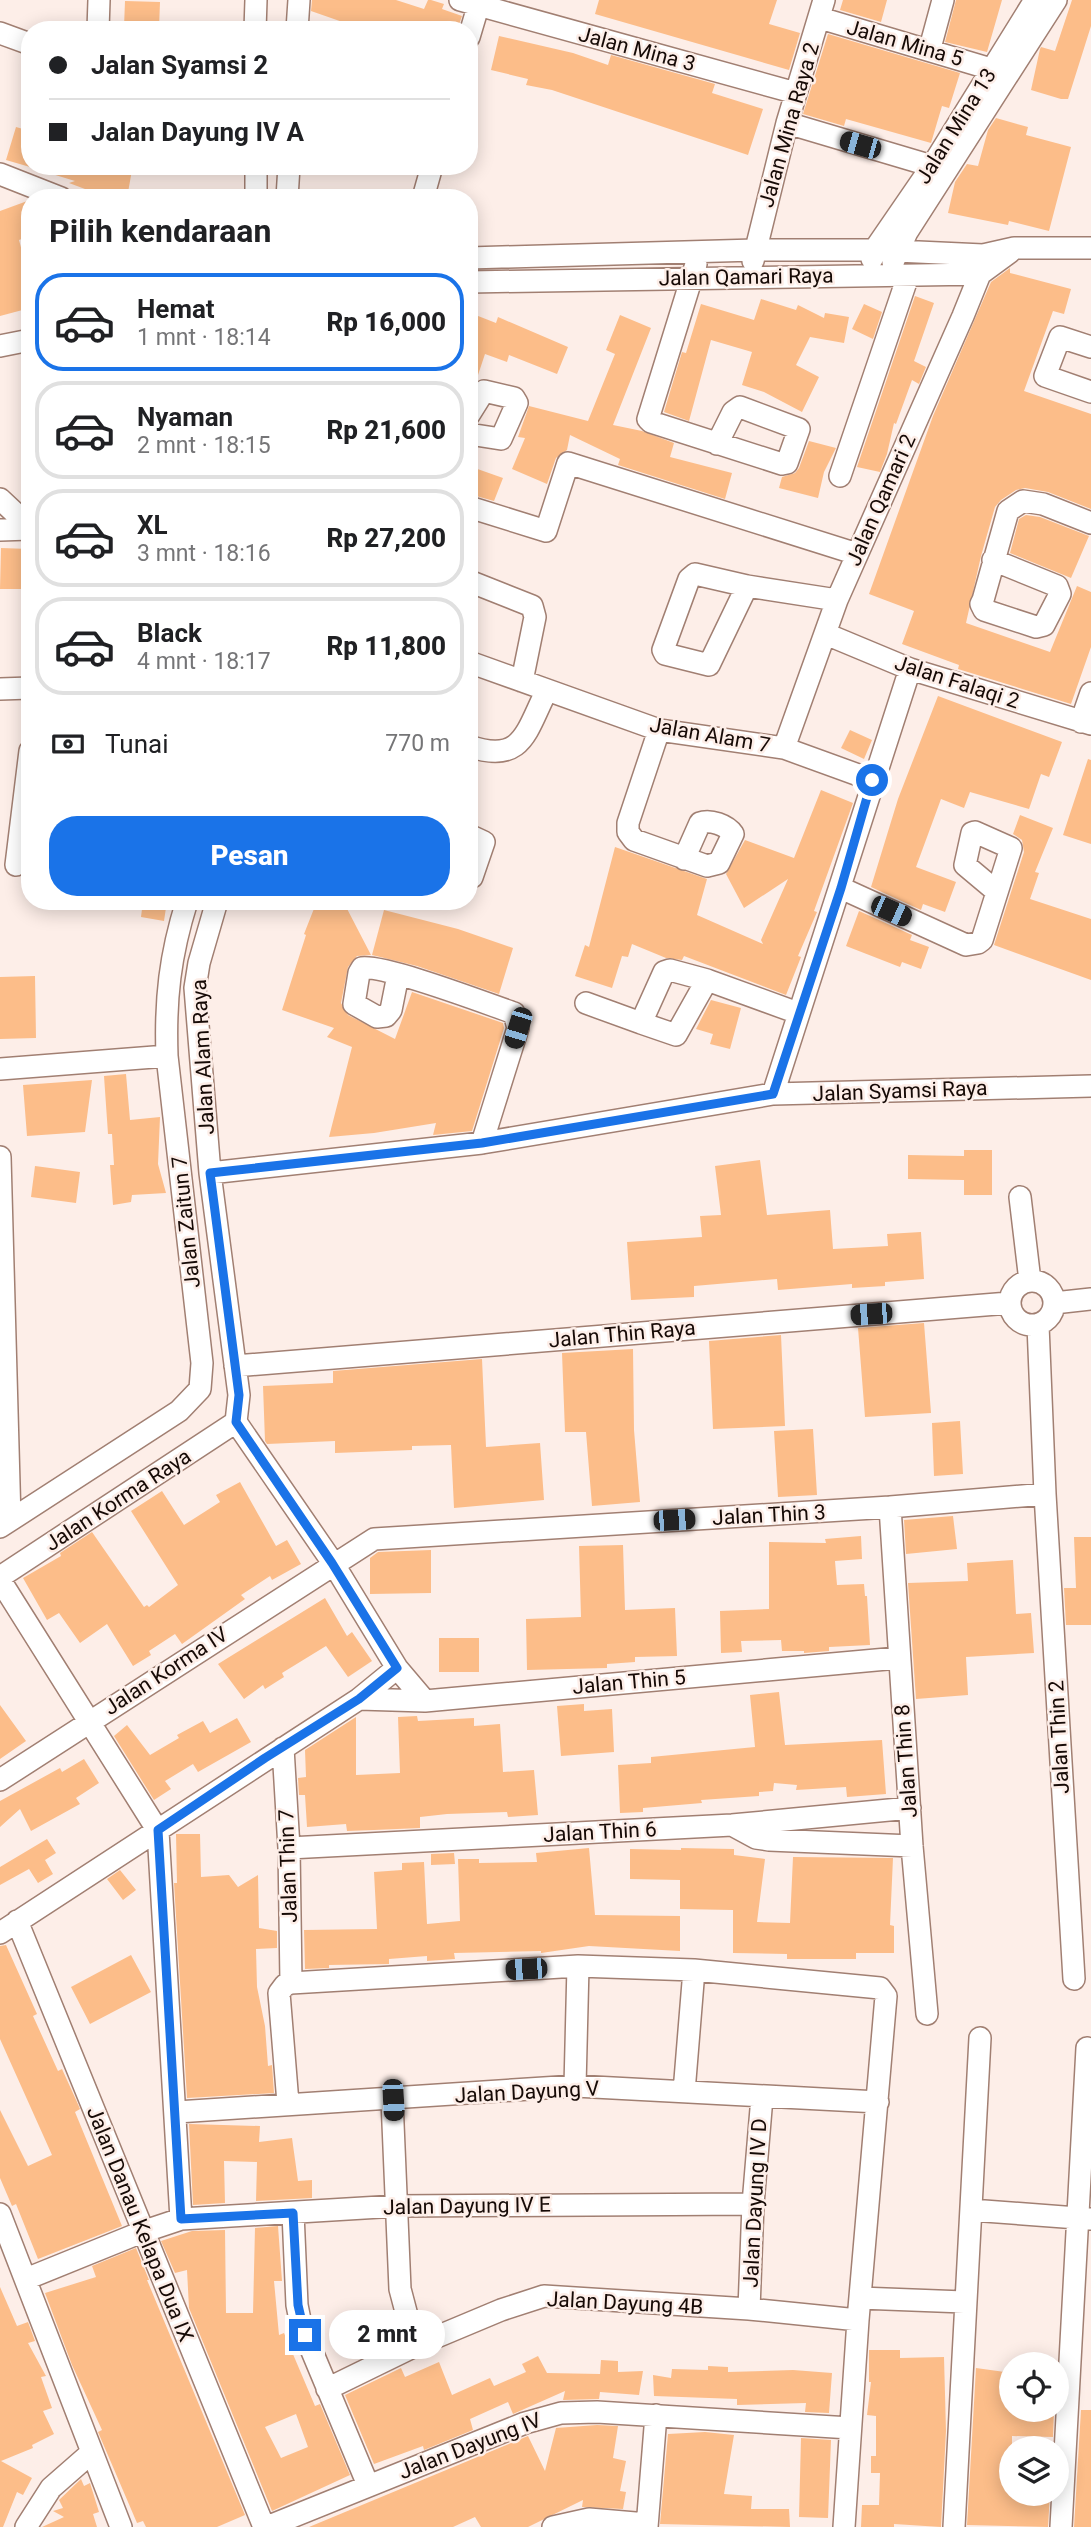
<!DOCTYPE html>
<html lang="id">
<head>
<meta charset="utf-8">
<style>
  body { margin:0; font-family:Roboto,sans-serif; background:#f6f6f6; color:#202124; height:100vh; display:flex; flex-direction:column; font-size:26px; white-space:nowrap }
  * { box-sizing:border-box; margin:0 }
  p { font-size:23px; color:#757577 }
  .icon { flex:none; width:38px; height:38px; fill:none; stroke:currentColor; stroke-width:2; stroke-linecap:round; stroke-linejoin:round }
  .map { position:relative; flex:1; overflow:hidden }
  .panel { position:absolute; left:21px; top:189px; width:457px; height:721px; display:flex; flex-direction:column; background:#fff; border-radius:28px; box-shadow:0 4px 18px #0003 }
  .panel>* { flex:none }
  .guide { position:absolute; left:21px; top:21px; width:457px; height:154px; border-radius:28px; box-shadow:0 4px 18px #0003; display:grid; align-content:center; height:154px; padding:0 28px; background:#fff }
  .fabs { position:absolute; left:999px; top:2352px; display:grid; gap:14px }
  .fabs a { display:grid; place-items:center; width:70px; height:70px; border-radius:50%; background:#fff; box-shadow:0 4px 18px #0003; font-size:35px }
  .end { position:absolute; width:32px; height:32px; margin:-16px; border:9px solid #1a73e8; background:#fff; box-shadow:0 0 0 4px #fff }
  .from { border-radius:50% }
  .bubble { position:absolute; height:49px; border-radius:24px; background:#fff; box-shadow:0 4px 18px #0003; font-size:23px; font-weight:800; line-height:49px; text-align:center }
  .car { position:absolute; width:21px; height:42px; margin:-21px -10px; border-radius:9px; box-shadow:0 0 5px 2px #0007; background:linear-gradient(#222 24%,#8ab4d8 0 40%,#222 0 76%,#8ab4d8 0 86%,#222 0) }
  .guide b { display:flex; align-items:center; gap:24px; height:66px; font-size:26px }
  .guide b+b { border-top:2px solid #e0e0e0 }
  .guide i { width:18px; height:18px; background:#202124 }
  ul { padding:0; list-style:none }
  li { display:flex; align-items:center; gap:21px; height:98px; margin:0 14px 10px; padding:0 14px; border:4px solid #e0e0e0; border-radius:28px }
  li div { flex:1 }
  li b { display:block; font-size:26px }
  li em { font-style:normal; font-weight:800 }
  li.selected { border-color:#1a73e8 }
  li>.icon { width:63px; height:63px; stroke-width:1.5 }
  h2 { padding:0 28px; font-size:32px; line-height:84px }
  .pay { display:flex; align-items:center; gap:18px; height:77px; padding:0 28px; font-size:26px }
  .pay p { margin-inline-start:auto }
  .primary-button { display:flex; gap:14px; margin-top:auto; padding:14px 28px }
  .primary-button a { flex:1; height:80px; border-radius:28px; background:#1a73e8; color:#fff; font-size:28px; font-weight:800; line-height:80px; text-align:center }
  .map>svg:first-child { display:block }
  .building { fill:#fcbd89; fill-rule:evenodd }
  .lines { fill:none; stroke-linecap:round; stroke-linejoin:round }
  .minor-casing { stroke:#a17f72; stroke-width:24 }
  .minor { stroke:#fff; stroke-width:21 }
  .route { stroke:#1a73e8; stroke-width:9 }
  .labels { text-anchor:middle; stroke-width:5; stroke-linejoin:round; paint-order:stroke }
  .street-label { font-size:21px; fill:#160a06; stroke:#fdeee8 }
</style>
</head>
<body>
<div class="map">
<svg width="1091" height="2527" viewBox="0 0 1091 2527">
  <rect width="100%" height="100%" fill="#fdeee8"/>
  <path class="building" d="M312 0H396L424 9 428 0H431L444 4 442 9 462 16 457 30H353L354 26 311 11Z
    M599 0H777L769 24 800 33 789 70 595 14Z
    M843 0H887L881 22 840 10Z
    M956 0H1002L987 52 945 42Z
    M1072 0H1091V26L1068 99H1061L1031 90 1040 49 1041 47 1055 51Z
    M125 1 160 2 159 28 124 27Z
    M828 34 960 73 949 108 942 106 931 143 846 119 844 126 803 114Z
    M499 36 573 53 608 65 611 55 715 84 712 93 763 109 748 155 552 90 526 85 528 79 491 70Z
    M996 118 1028 127 1026 135 1071 147 1049 231 1009 221 1008 225 948 213 955 182 967 164 978 166 988 130Z
    M16 127 30 131V167L6 160Z
    M39 166H109L132 170 127 198H109L69 183 75 181 39 170Z
    M30 200V236L19 240 30 281V308L0 316V211Z
    M1010 268V273L1071 289 1064 314 1053 311 1024 391 1091 414V509L1048 492 1025 488 1016 490 1001 500 995 507 981 556 966 623 1050 652 1077 586 1091 592V647L1071 704 958 669 959 665 902 644 914 611 869 594 933 416 991 282Z
    M915 296 934 303 914 361 926 367 919 384 912 380 896 424 894 423 887 454 880 472 857 467Z
    M761 299 796 310 798 305 824 318 825 313 849 317 844 343 810 337 796 365 819 377 802 412 764 392 742 385 752 352 711 340 689 421 664 412 682 352 686 353 701 304 754 320Z
    M864 304 882 312 873 339 852 329Z
    M473 314 496 323 498 317 568 347 557 374 509 355 507 362 485 354 476 381 469 390V324Z
    M620 315 651 328 613 425 642 431 674 443 670 457 732 473 725 499 618 465 620 459 570 435 567 450 556 458 547 484 512 469 525 438 518 437 529 406 588 421 615 354 606 350Z
    M809 441 836 448 824 472 818 498 779 488 782 477 795 473 799 468Z
    M469 466 503 478 494 501 469 494Z
    M1026 515 1040 517 1089 536 1071 578 1010 553 1019 519Z
    M1 548 30 549V589H0Z
    M938 696 1062 742 1049 777 1041 774 1029 809 970 792 964 808 941 799 916 867 956 882 945 912 923 904 921 910 871 887 898 799Z
    M850 730 872 740 864 759 841 748Z
    M1088 759 1091 760V844L1063 835Z
    M821 790 853 803 814 911 817 912 798 956 801 957 786 995 684 956 682 960 666 958 632 944 628 957 622 956 612 988 575 976 585 945 589 947 615 847 707 879 697 915 763 944 761 940 788 879 744 908 726 874 745 840 794 858Z
    M1020 815 1053 828 1035 872 1039 873 1030 899 1091 919V980L994 945 1024 852 1022 840 1013 834Z
    M143 901H167L164 921 141 917Z
    M317 901H343L371 955 357 956 348 967 341 1003 348 1015 395 1039 412 992 503 1023 504 1028 472 1131 433 1135 436 1123 374 1133 329 1137 352 1047 327 1037 334 1028 282 1010 306 935 304 934Z
    M384 910 458 929 513 948 499 994 417 966 372 955Z
    M859 911 912 935 910 940 929 947 921 969 902 962 900 967 846 946Z
    M35 976 36 1038 0 1039V977Z
    M711 1000 741 1008 730 1049 710 1044 713 1034 696 1029Z
    M126 1074 130 1120 160 1117 158 1164 166 1193 132 1195 131 1202 113 1205 110 1165H114L112 1134H108L104 1076Z
    M92 1080 85 1132 27 1136 23 1085Z
    M964 1150H992V1195H964V1180L908 1179V1155L964 1156Z
    M760 1160 767 1215 830 1210 833 1249 888 1246 887 1234 921 1232 924 1279 885 1282V1286L852 1288V1284L778 1290 777 1279 694 1286V1297L631 1300 627 1242 702 1237 700 1216 721 1215 715 1166Z
    M35 1166 80 1172 76 1203 31 1197Z
    M924 1323 931 1413 865 1417 858 1328Z
    M781 1335 785 1426 713 1429 709 1341Z
    M633 1349 634 1430 640 1502 592 1506 586 1432H565L562 1353Z
    M482 1359 486 1447 540 1443 544 1500 454 1508 451 1445 412 1446V1450L335 1453V1441L267 1444 265 1441 263 1386 333 1383V1371Z
    M960 1421 963 1474 934 1476 932 1423Z
    M813 1429 817 1495 778 1497 774 1431Z
    M240 1482 276 1546 287 1540 301 1564 272 1580 270 1576 241 1595 245 1599 182 1644 175 1634 149 1651 151 1655 133 1666 107 1624 80 1643 59 1613 47 1620 23 1578 61 1556 60 1553 92 1532 144 1607 147 1605 149 1607 178 1585 131 1511 162 1491 184 1525 220 1502 216 1495Z
    M953 1516 957 1549 906 1554 904 1520Z
    M861 1536 862 1559 835 1561 837 1585 864 1584 865 1596H867L870 1645 829 1647V1651L804 1653V1651H782L781 1640 741 1641 742 1652 721 1653 720 1611 769 1609V1542L826 1543 825 1539Z
    M1074 1537H1091V1625H1066L1064 1588H1076Z
    M623 1545 625 1610 675 1608 677 1656 635 1657V1662L607 1664V1668L527 1670 526 1619 581 1617 579 1546Z
    M431 1550V1593L370 1594V1558L378 1552Z
    M1013 1560 1016 1614 1031 1613 1034 1653 966 1657 968 1695 916 1699 908 1583 968 1581 967 1563Z
    M325 1598 347 1636 352 1632 372 1661 348 1677 326 1646 282 1673 284 1677 265 1689 263 1685 244 1699 218 1664Z
    M439 1638H479V1672H439Z
    M779 1692 785 1745 882 1740 886 1794 847 1797 846 1787 796 1790 797 1785 774 1783 773 1791 759 1792V1796L701 1800 702 1803 643 1808V1812L620 1813 618 1765 651 1763V1757L755 1747 750 1695Z
    M584 1704V1711L612 1709 614 1752 561 1756 557 1706Z
    M0 1705 26 1741 0 1759Z
    M417 1716 418 1721 474 1718V1726L500 1724 503 1772 534 1770 538 1815 508 1817 507 1812 447 1814 420 1817V1828L374 1830 347 1831 346 1824 307 1827 305 1795H299L298 1778 306 1777 305 1750 356 1717V1775L400 1773 398 1717Z
    M237 1718 251 1742 198 1772 193 1764 165 1781 171 1789 154 1800 114 1736 127 1725 150 1755 179 1738 177 1735 203 1721 210 1733Z
    M84 1759 99 1783 76 1798 80 1804 31 1831 20 1809 0 1827V1801L60 1768 62 1772Z
    M176 1834H200L201 1877 229 1875 238 1887 258 1875 259 1928 277 1931V1948L256 1949 257 1987 265 2026 268 2066 272 2065 274 2093 187 2098 174 1883H177Z
    M47 1839 56 1853 45 1860 53 1874 38 1883 29 1869 0 1885V1867Z
    M589 1848 595 1915 680 1916V1951L589 1946 541 1953V1951L454 1953 455 1959 427 1961V1956L389 1959V1964L329 1965V1968L305 1969 304 1930 377 1929 374 1872 402 1870V1863L424 1862 427 1924 460 1921 458 1859H479V1863L537 1862 536 1853Z
    M681 1848 734 1849V1855L765 1859 757 1922 790 1923 793 1857 893 1858 890 1925 894 1926V1953H856V1959H787V1954L733 1953V1910L680 1909V1880L630 1879V1849L681 1850Z
    M454 1853 455 1864 431 1865V1854Z
    M120 1870 136 1890 123 1900 107 1879Z
    M6 1945 37 2014 33 2016 58 2071 62 2069 77 2102 80 2109 75 2112 122 2226 38 2259 16 2204 12 2206 0 2178V2110L28 2166 52 2155 0 2039V1946Z
    M131 1955 151 1992 90 2024 71 1987Z
    M189 2124 260 2126 259 2142 292 2138 298 2181 312 2180V2198L256 2201 257 2162 224 2161 225 2203 193 2205Z
    M278 2226 282 2281H274L279 2335 284 2333 315 2406 320 2404 350 2475 272 2511 189 2308 187 2270 175 2273 161 2241 192 2231 225 2230 226 2313H253L255 2228ZM296 2414 308 2447 281 2458 265 2427Z
    M136 2248 149 2280H147L245 2515 217 2527H146L143 2521 137 2523 98 2432 102 2430 72 2365 45 2293 96 2277 92 2266Z
    M0 2287 17 2326 28 2322 35 2341 28 2343 46 2376 41 2377 52 2408 43 2411 54 2434 32 2445 33 2448 1 2461 32 2478 23 2495 17 2492 3 2527H0Z
    M869 2350H900V2358L944 2357 946 2431 941 2527 894 2524V2527H861L862 2505H879L880 2473H871V2456H876V2416L867 2415 871 2382H869Z
    M538 2356 547 2373 600 2374 601 2360 618 2361V2372L643 2371 639 2395 600 2392 599 2399 563 2400 565 2391 513 2414 508 2402 470 2419 473 2430 424 2450 423 2446 374 2464 345 2395 401 2368 405 2377 439 2362 452 2395 490 2378 494 2386 526 2372 522 2364Z
    M708 2366 728 2367V2372L793 2370 832 2373 829 2413 805 2412 806 2403 737 2405V2399L654 2396 653 2375 671 2378 672 2369 708 2370Z
    M976 2368 1012 2373V2410H1054L1053 2437 1012 2436V2494H1050L1048 2527 967 2525Z
    M1081 2410H1091V2527H1074Z
    M597 2425 618 2426 613 2458 626 2461 620 2491 626 2492 623 2509 582 2507 583 2500 528 2527H481L475 2517 453 2527H309L528 2436 545 2471 556 2428Z
    M705 2432 734 2435 724 2494 752 2496 751 2509H789L790 2527 660 2524 668 2434Z
    M801 2438 831 2440 828 2518 799 2517Z
    M81 2479 84 2486 90 2483 99 2512 93 2514 97 2527H42L64 2517 53 2511 63 2508 59 2500Z"/>
  <g class="lines">
    <defs>
      <path id="minor" d="M460 0 796 93
        M820 18 991 69
        M98 30 99 0
        M255 30 256 0
        M297 30 299 0
        M0 33 30 44
        M469 37 480 0
        M930 48 943 0
        M787 123 932 166
        M256 166V198
        M0 174 61 198
        M287 198 289 166
        M423 198 432 166
        M469 258 755 250H875L983 255 1014 248H1091
        M872 259 877 246 932 166 1035 0
        M753 261 787 123 824 0
        M893 262 907 232 1056 0
        M696 264 648 419 651 422 782 464 787 463 799 429 740 407 733 412 717 444
        M469 282 980 274 1010 252
        M0 346 30 340
        M1091 347 1060 337 1045 376 1091 392
        M469 415 484 391 514 398 517 403 501 439 469 434
        M840 476 908 276
        M0 499 30 527
        M469 507 546 531 568 463 857 554
        M0 530 30 529
        M993 560 1057 586 1060 594 1044 625 1036 627 984 610 981 604 983 600 1008 511 1023 501 1043 504 1091 523
        M469 581 532 606 535 617 522 681
        M747 586 709 665 665 654 663 650 689 579 695 574 747 586 837 600
        M826 634 910 669 1091 724
        M469 662 659 730 784 748 872 780
        M0 689 30 688
        M1081 722 1091 693
        M659 730 628 823V832L634 840 707 866 719 863 733 834C727 825 710 819 700 823L684 859
        M469 746C523 765 526 731 547 690
        M784 748 837 600 963 316 980 274 982 262
        M469 835 484 842 472 877 469 878
        M16 865 30 751
        M841 888 966 945 978 943 982 940 1011 848 975 832 972 833 965 865 996 891
        M217 901 199 963 195 988 210 1173 239 1395 236 1422
        M398 975 391 1010 386 1016 377 1017 354 1004 359 973 362 968C386 965 485 1003 514 1013L518 1028 482 1143
        M707 980 676 1035 641 1023 664 972 670 970 707 980 798 1013
        M586 1003 641 1023
        M0 1069 167 1056
        M773 1094 910 669
        M0 1157 10 1520
        M210 1173 482 1143 773 1094 1091 1086
        M1020 1197 1030 1281
        M1010 1303a22 22 0 1 1 44 0a22 22 0 1 1-44 0Z
        M1054 1303 1091 1299
        M1038 1325 1045 1494 1074 1979
        M235 1366 1009 1303
        M236 1422 333 1563 397 1668 425 1701
        M890 1507 912 1846 927 2014
        M0 1527 179 1411 200 1389 202 1363 167 1056C165 999 170 955 187 901
        M0 1577 236 1422
        M0 1580 158 1831 181 2219
        M359 1699 425 1701 898 1658
        M283 1748 289 1848 291 1983
        M0 1780 374 1539 890 1507 1045 1494
        M732 1825 756 1838 769 1840 912 1846
        M289 1848 732 1825 910 1808
        M17 1921 264 2527
        M0 1933 359 1699 397 1668
        M575 2086 578 1966
        M684 2092 694 1970
        M392 2100 400 2289 415 2346
        M288 2103 279 1993 285 1985 291 1983 578 1966 694 1970 880 1988 886 1996 858 2320 844 2527
        M177 2112 575 2086 878 2102
        M971 2210 1091 2219
        M293 2213 297 2305 301 2325 368 2485
        M0 2214 121 2527
        M26 2279 142 2232 181 2219 397 2206 753 2204
        M860 2298 964 2302
        M749 2309 753 2204 762 2097
        M327 2389 415 2346 501 2310 544 2296 749 2309 858 2320
        M26 2527 51 2488 91 2453
        M267 2527 525 2423 561 2413 597 2412 850 2428
        M553 2527 589 2519 647 2524
        M647 2527 656 2415
        M954 2527 980 2038
        M1061 2527 1087 2048"/>
    </defs>
    <use href="#minor" class="minor-casing"/>
    <use href="#minor" class="minor"/>
  </g>
  <g class="lines">
    <path class="route" d="M305 2335 298 2305 293 2213 181 2219 158 1830 265 1758 359 1699 397 1668 332 1563 236 1422 239 1395 210 1173 482 1143 773 1094 841 888 872 780"/>
  </g>
  <g class="labels">
    <g class="street-label">
      <text transform="translate(905 43) rotate(16)" y="7">Jalan Mina 5</text>
      <text transform="translate(637 49) rotate(15)" y="7">Jalan Mina 3</text>
      <text transform="translate(789 125) rotate(-74)" y="7">Jalan Mina Raya 2</text>
      <text transform="translate(956 126) rotate(-58)" y="7">Jalan Mina 13</text>
      <text transform="translate(746 277) rotate(-1)" y="7">Jalan Qamari Raya</text>
      <text transform="translate(881 500) rotate(-66)" y="7">Jalan Qamari 2</text>
      <text transform="translate(957 682) rotate(18)" y="7">Jalan Falaqi 2</text>
      <text transform="translate(710 735) rotate(10)" y="7">Jalan Alam 7</text>
      <text transform="translate(203 1057) rotate(-93)" y="7">Jalan Alam Raya</text>
      <text transform="translate(900 1091) rotate(-2)" y="7">Jalan Syamsi Raya</text>
      <text transform="translate(186 1222) rotate(-96)" y="7">Jalan Zaitun 7</text>
      <text transform="translate(622 1334) rotate(-5)" y="7">Jalan Thin Raya</text>
      <text transform="translate(118 1500) rotate(-33)" y="7">Jalan Korma Raya</text>
      <text transform="translate(769 1515) rotate(-3)" y="7">Jalan Thin 3</text>
      <text transform="translate(166 1671) rotate(-33)" y="7">Jalan Korma IV</text>
      <text transform="translate(629 1682) rotate(-5)" y="7">Jalan Thin 5</text>
      <text transform="translate(1059 1737) rotate(-93)" y="7">Jalan Thin 2</text>
      <text transform="translate(906 1761) rotate(-94)" y="7">Jalan Thin 8</text>
      <text transform="translate(600 1832) rotate(-3)" y="7">Jalan Thin 6</text>
      <text transform="translate(288 1866) rotate(-92)" y="7">Jalan Thin 7</text>
      <text transform="translate(527 2092) rotate(-3)" y="7">Jalan Dayung V</text>
      <text transform="translate(755 2203) rotate(-87)" y="7">Jalan Dayung IV D</text>
      <text transform="translate(467 2206) rotate(-1)" y="7">Jalan Dayung IV E</text>
      <text transform="translate(140 2224) rotate(68)" y="7">Jalan Danau Kelapa Dua IX</text>
      <text transform="translate(625 2303) rotate(3)" y="7">Jalan Dayung 4B</text>
      <text transform="translate(470 2446) rotate(-21)" y="7">Jalan Dayung IV</text>
    </g>
  </g>
</svg>
<div class="fabs">
<a><svg class="icon" aria-label="locate" viewBox="0 0 24 24"><circle cx="12" cy="12" r="6"/><path d="M12 2v4M12 18v4M2 12h4M18 12h4"/></svg></a>
<a><svg class="icon" aria-label="layers" viewBox="0 0 24 24"><path d="M12 4l9 5-9 5-9-5zM3 14l9 5 9-5"/></svg></a>
</div>
<i class="end from" style="left:872px;top:780px"></i>
<i class="end" style="left:305px;top:2335px"></i>
<div class="bubble" style="left:329px;top:2310px;width:116px">2 mnt</div>
<i class="car" style="left:860px;top:145px;rotate:286deg"></i>
<i class="car" style="left:891px;top:911px;rotate:114deg"></i>
<i class="car" style="left:518px;top:1028px;rotate:197deg"></i>
<i class="car" style="left:871px;top:1314px;rotate:266deg"></i>
<i class="car" style="left:674px;top:1520px;rotate:87deg"></i>
<i class="car" style="left:526px;top:1969px;rotate:267deg"></i>
<i class="car" style="left:393px;top:2100px;rotate:177deg"></i>
<div class="guide">
<b><i class="from"></i>Jalan Syamsi 2</b>
<b><i></i>Jalan Dayung IV A</b>
</div>
<section class="panel">
<h2>Pilih kendaraan</h2>
<ul>
<li class="selected"><svg class="icon" aria-label="car" viewBox="0 0 24 24"><path d="M5 17H2v-5l4-1 3-4h7l3 4 3 1v5h-3M9 17h6M6 11h13"/><circle cx="7" cy="17" r="2"/><circle cx="17" cy="17" r="2"/></svg><div><b>Hemat</b><p>1 mnt · 18:14</p></div><em>Rp 16,000</em></li>
<li><svg class="icon" aria-label="car" viewBox="0 0 24 24"><path d="M5 17H2v-5l4-1 3-4h7l3 4 3 1v5h-3M9 17h6M6 11h13"/><circle cx="7" cy="17" r="2"/><circle cx="17" cy="17" r="2"/></svg><div><b>Nyaman</b><p>2 mnt · 18:15</p></div><em>Rp 21,600</em></li>
<li><svg class="icon" aria-label="car" viewBox="0 0 24 24"><path d="M5 17H2v-5l4-1 3-4h7l3 4 3 1v5h-3M9 17h6M6 11h13"/><circle cx="7" cy="17" r="2"/><circle cx="17" cy="17" r="2"/></svg><div><b>XL</b><p>3 mnt · 18:16</p></div><em>Rp 27,200</em></li>
<li><svg class="icon" aria-label="car" viewBox="0 0 24 24"><path d="M5 17H2v-5l4-1 3-4h7l3 4 3 1v5h-3M9 17h6M6 11h13"/><circle cx="7" cy="17" r="2"/><circle cx="17" cy="17" r="2"/></svg><div><b>Black</b><p>4 mnt · 18:17</p></div><em>Rp 11,800</em></li>
</ul>
<div class="pay"><svg class="icon" aria-label="cash" viewBox="0 0 24 24"><path d="M3 7h18v10H3z"/><circle cx="12" cy="12" r="2"/></svg>Tunai<p>770 m</p></div>
<div class="primary-button"><a>Pesan</a></div>
</section>
</div>
</body>
</html>
